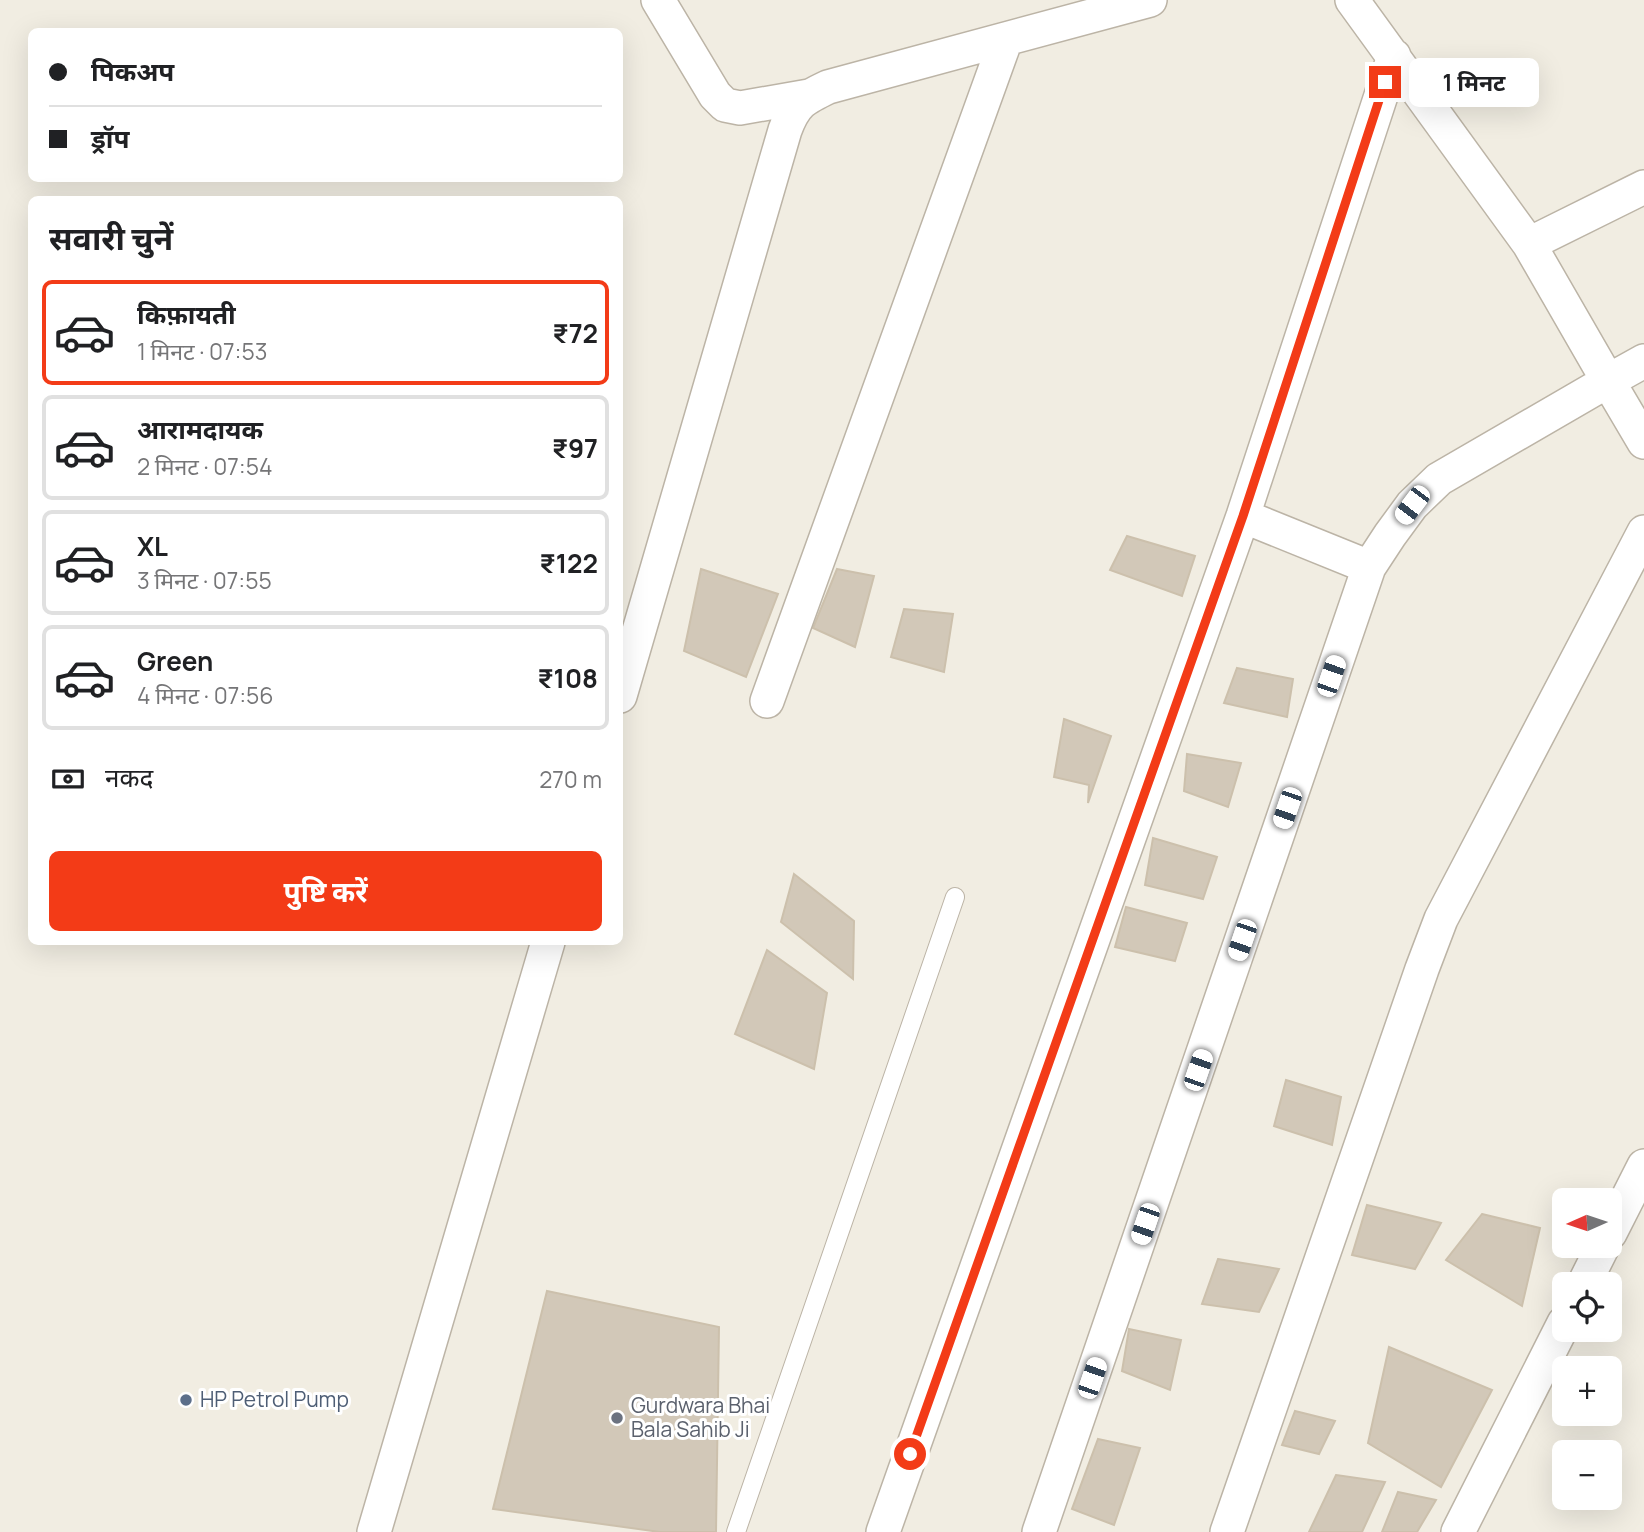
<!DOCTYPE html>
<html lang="hi">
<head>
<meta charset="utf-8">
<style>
  body { margin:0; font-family:Manrope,"Noto Sans Devanagari",sans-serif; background:#f2f2f2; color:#202124; height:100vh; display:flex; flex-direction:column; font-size:26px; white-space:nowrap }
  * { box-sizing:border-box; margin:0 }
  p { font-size:23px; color:#757577 }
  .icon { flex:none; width:38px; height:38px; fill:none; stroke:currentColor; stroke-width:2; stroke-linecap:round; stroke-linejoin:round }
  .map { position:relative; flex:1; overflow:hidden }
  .side { position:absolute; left:28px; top:196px; width:595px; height:749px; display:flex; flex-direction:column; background:#fff; border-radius:10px; box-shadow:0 7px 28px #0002 }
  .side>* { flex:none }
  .hud { position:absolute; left:28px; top:28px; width:595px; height:154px; border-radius:10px; box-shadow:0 7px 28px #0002; display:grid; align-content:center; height:154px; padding:0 21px; background:#fff }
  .needle { width:46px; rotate:267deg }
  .buttons { position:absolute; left:1552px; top:1188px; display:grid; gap:14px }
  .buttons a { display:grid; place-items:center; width:70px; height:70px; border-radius:10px; background:#fff; box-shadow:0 7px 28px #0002; font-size:35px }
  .end { position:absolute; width:32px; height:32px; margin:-16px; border:9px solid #f33b17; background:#fff; box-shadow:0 0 0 4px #fff }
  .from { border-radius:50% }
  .bubble { position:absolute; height:49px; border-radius:10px; background:#fff; box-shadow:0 7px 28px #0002; font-size:23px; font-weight:700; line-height:49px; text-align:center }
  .car { position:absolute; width:21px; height:42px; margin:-21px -10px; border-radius:9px; box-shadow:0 0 5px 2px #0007; background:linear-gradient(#fff 24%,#345 0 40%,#fff 0 76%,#345 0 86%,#fff 0) }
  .hud b { display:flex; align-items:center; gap:24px; height:66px; font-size:26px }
  .hud b+b { border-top:2px solid #e0e0e0 }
  .hud i { width:18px; height:18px; background:#202124 }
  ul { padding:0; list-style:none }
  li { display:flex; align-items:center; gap:21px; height:105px; margin:0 14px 10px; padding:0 7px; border:4px solid #e0e0e0; border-radius:10px }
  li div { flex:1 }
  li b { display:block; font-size:26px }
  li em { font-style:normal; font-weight:700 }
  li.active { border-color:#f33b17 }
  li>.icon { width:63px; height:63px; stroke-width:1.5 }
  h2 { padding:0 21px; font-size:32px; line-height:84px }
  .pay { display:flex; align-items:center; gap:18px; height:77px; padding:0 21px; font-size:26px }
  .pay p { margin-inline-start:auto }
  .primary-button { display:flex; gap:14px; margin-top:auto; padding:14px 21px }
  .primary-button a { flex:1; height:80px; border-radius:10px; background:#f33b17; color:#fff; font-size:28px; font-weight:700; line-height:80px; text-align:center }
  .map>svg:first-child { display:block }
  .building { fill:#d2c8b8; stroke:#ccc0ac; stroke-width:2 }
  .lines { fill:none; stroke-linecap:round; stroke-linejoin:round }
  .service-casing { stroke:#bcb4a6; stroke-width:20 }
  .minor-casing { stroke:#bcb4a6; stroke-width:36 }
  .service { stroke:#fff; stroke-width:18 }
  .minor { stroke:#fff; stroke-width:33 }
  .route { stroke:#f33b17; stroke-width:9 }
  .service-dot { fill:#5c6f8a; stroke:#fff; stroke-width:2.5 }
  .worship-dot { fill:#6b7280; stroke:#fff; stroke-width:2.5 }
  .labels { text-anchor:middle; stroke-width:6; stroke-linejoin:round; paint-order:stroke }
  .service-label { font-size:21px; fill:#4e5e75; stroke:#fff; text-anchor:start }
  .worship-label { font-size:21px; fill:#5b616d; stroke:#fff; text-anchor:start }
</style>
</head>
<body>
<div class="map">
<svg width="1644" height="1532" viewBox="0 0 1644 1532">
  <rect width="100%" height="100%" fill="#f1ede2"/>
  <path class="building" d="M1127 536 1195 556 1182 596 1110 570Z
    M701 569 778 594 746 677 684 651Z
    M837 569 874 576 855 647 813 628Z
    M904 609 953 614 944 672 891 657Z
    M1237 668 1293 679 1287 717 1224 703Z
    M1064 719 1111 736 1088 803 1089 785 1054 777Z
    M1187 754 1241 763 1228 807 1184 791Z
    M1153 838 1217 857 1203 899 1145 885Z
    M794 874 854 921 853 979 781 922Z
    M1126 907 1187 923 1175 961 1115 947Z
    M767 950 827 993 814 1069 735 1034Z
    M1286 1080 1341 1097 1332 1145 1274 1126Z
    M1367 1205 1441 1223 1415 1269 1352 1255Z
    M1482 1214 1540 1228 1522 1306 1446 1260Z
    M1218 1259 1279 1269 1259 1312 1202 1304Z
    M547 1291 719 1327 716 1532H660L493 1509Z
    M1129 1329 1181 1340 1170 1390 1122 1371Z
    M1389 1347 1492 1390 1441 1487 1368 1443Z
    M1295 1411 1335 1421 1319 1454 1282 1445Z
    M1098 1439 1140 1448 1114 1525 1072 1509Z
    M1336 1475 1385 1482 1362 1532H1309Z
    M1398 1492 1436 1500 1417 1532H1382Z"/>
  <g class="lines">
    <defs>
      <path id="service" d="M736 1532 955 897"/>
      <path id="minor" d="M658 0 715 95 725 105 740 108 809 96
        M1529 244 1644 187
        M1644 361 1608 381 1644 442
        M1243 516 1369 567
        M620 696 785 130C795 103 803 99 828 87L1150 0
        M767 701 1006 39
        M1610 1233 1644 1166
        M1584 1284 1603 1246
        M374 1532 548 942
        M883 1532 1243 516 1394 56
        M1039 1532 1369 567 1390 535 1412 505 1439 479 1608 381 1529 244 1352 0
        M1227 1532 1422 969 1441 919 1644 532
        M1458 1532 1564 1323"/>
    </defs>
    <use href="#service" class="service-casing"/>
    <use href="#minor" class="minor-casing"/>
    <use href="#service" class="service"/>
    <use href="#minor" class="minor"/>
  </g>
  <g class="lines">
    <path class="route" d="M910 1454 1243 516 1385 82"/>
  </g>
  <circle class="service-dot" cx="186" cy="1400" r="7"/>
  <circle class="worship-dot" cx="617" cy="1418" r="7"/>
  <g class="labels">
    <g class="service-label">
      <text x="200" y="1407">HP Petrol Pump</text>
    </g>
    <g class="worship-label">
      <text x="631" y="1413">Gurdwara Bhai<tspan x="631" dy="24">Bala Sahib Ji</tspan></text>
    </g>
  </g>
</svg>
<div class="buttons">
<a><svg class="needle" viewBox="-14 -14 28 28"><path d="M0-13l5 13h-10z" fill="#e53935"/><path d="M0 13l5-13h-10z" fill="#757577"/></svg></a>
<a><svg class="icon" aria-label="locate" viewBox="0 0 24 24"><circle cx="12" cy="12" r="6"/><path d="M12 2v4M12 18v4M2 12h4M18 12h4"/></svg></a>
<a>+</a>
<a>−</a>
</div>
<i class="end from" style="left:910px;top:1454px"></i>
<i class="end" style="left:1385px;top:82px"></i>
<div class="bubble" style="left:1409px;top:58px;width:130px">1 मिनट</div>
<i class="car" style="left:1412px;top:505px;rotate:217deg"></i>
<i class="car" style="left:1331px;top:676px;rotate:19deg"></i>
<i class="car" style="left:1287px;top:808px;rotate:199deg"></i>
<i class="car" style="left:1242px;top:940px;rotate:199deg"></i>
<i class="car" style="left:1198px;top:1070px;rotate:19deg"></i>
<i class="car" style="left:1145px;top:1224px;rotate:199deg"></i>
<i class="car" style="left:1092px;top:1378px;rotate:19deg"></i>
<div class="hud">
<b><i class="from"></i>पिकअप</b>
<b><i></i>ड्रॉप</b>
</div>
<section class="side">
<h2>सवारी चुनें</h2>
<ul>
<li class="active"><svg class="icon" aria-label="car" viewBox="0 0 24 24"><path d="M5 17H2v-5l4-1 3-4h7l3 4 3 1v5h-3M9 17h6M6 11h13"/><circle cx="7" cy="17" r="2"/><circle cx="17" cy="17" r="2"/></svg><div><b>किफ़ायती</b><p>1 मिनट · 07:53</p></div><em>₹72</em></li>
<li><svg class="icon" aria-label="car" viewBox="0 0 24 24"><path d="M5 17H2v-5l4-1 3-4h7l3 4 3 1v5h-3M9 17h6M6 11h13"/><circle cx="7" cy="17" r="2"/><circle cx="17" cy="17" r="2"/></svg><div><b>आरामदायक</b><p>2 मिनट · 07:54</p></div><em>₹97</em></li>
<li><svg class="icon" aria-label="car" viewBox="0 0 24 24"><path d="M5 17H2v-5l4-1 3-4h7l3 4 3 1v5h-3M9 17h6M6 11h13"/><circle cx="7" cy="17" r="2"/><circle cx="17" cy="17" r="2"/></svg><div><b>XL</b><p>3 मिनट · 07:55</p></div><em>₹122</em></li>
<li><svg class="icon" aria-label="car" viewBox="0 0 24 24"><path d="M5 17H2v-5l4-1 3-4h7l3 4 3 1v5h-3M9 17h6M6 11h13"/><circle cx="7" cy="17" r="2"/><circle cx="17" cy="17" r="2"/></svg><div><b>Green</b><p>4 मिनट · 07:56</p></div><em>₹108</em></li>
</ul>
<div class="pay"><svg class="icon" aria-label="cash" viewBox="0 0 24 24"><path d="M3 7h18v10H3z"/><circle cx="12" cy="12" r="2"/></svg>नकद<p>270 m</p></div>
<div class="primary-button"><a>पुष्टि करें</a></div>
</section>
</div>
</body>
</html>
